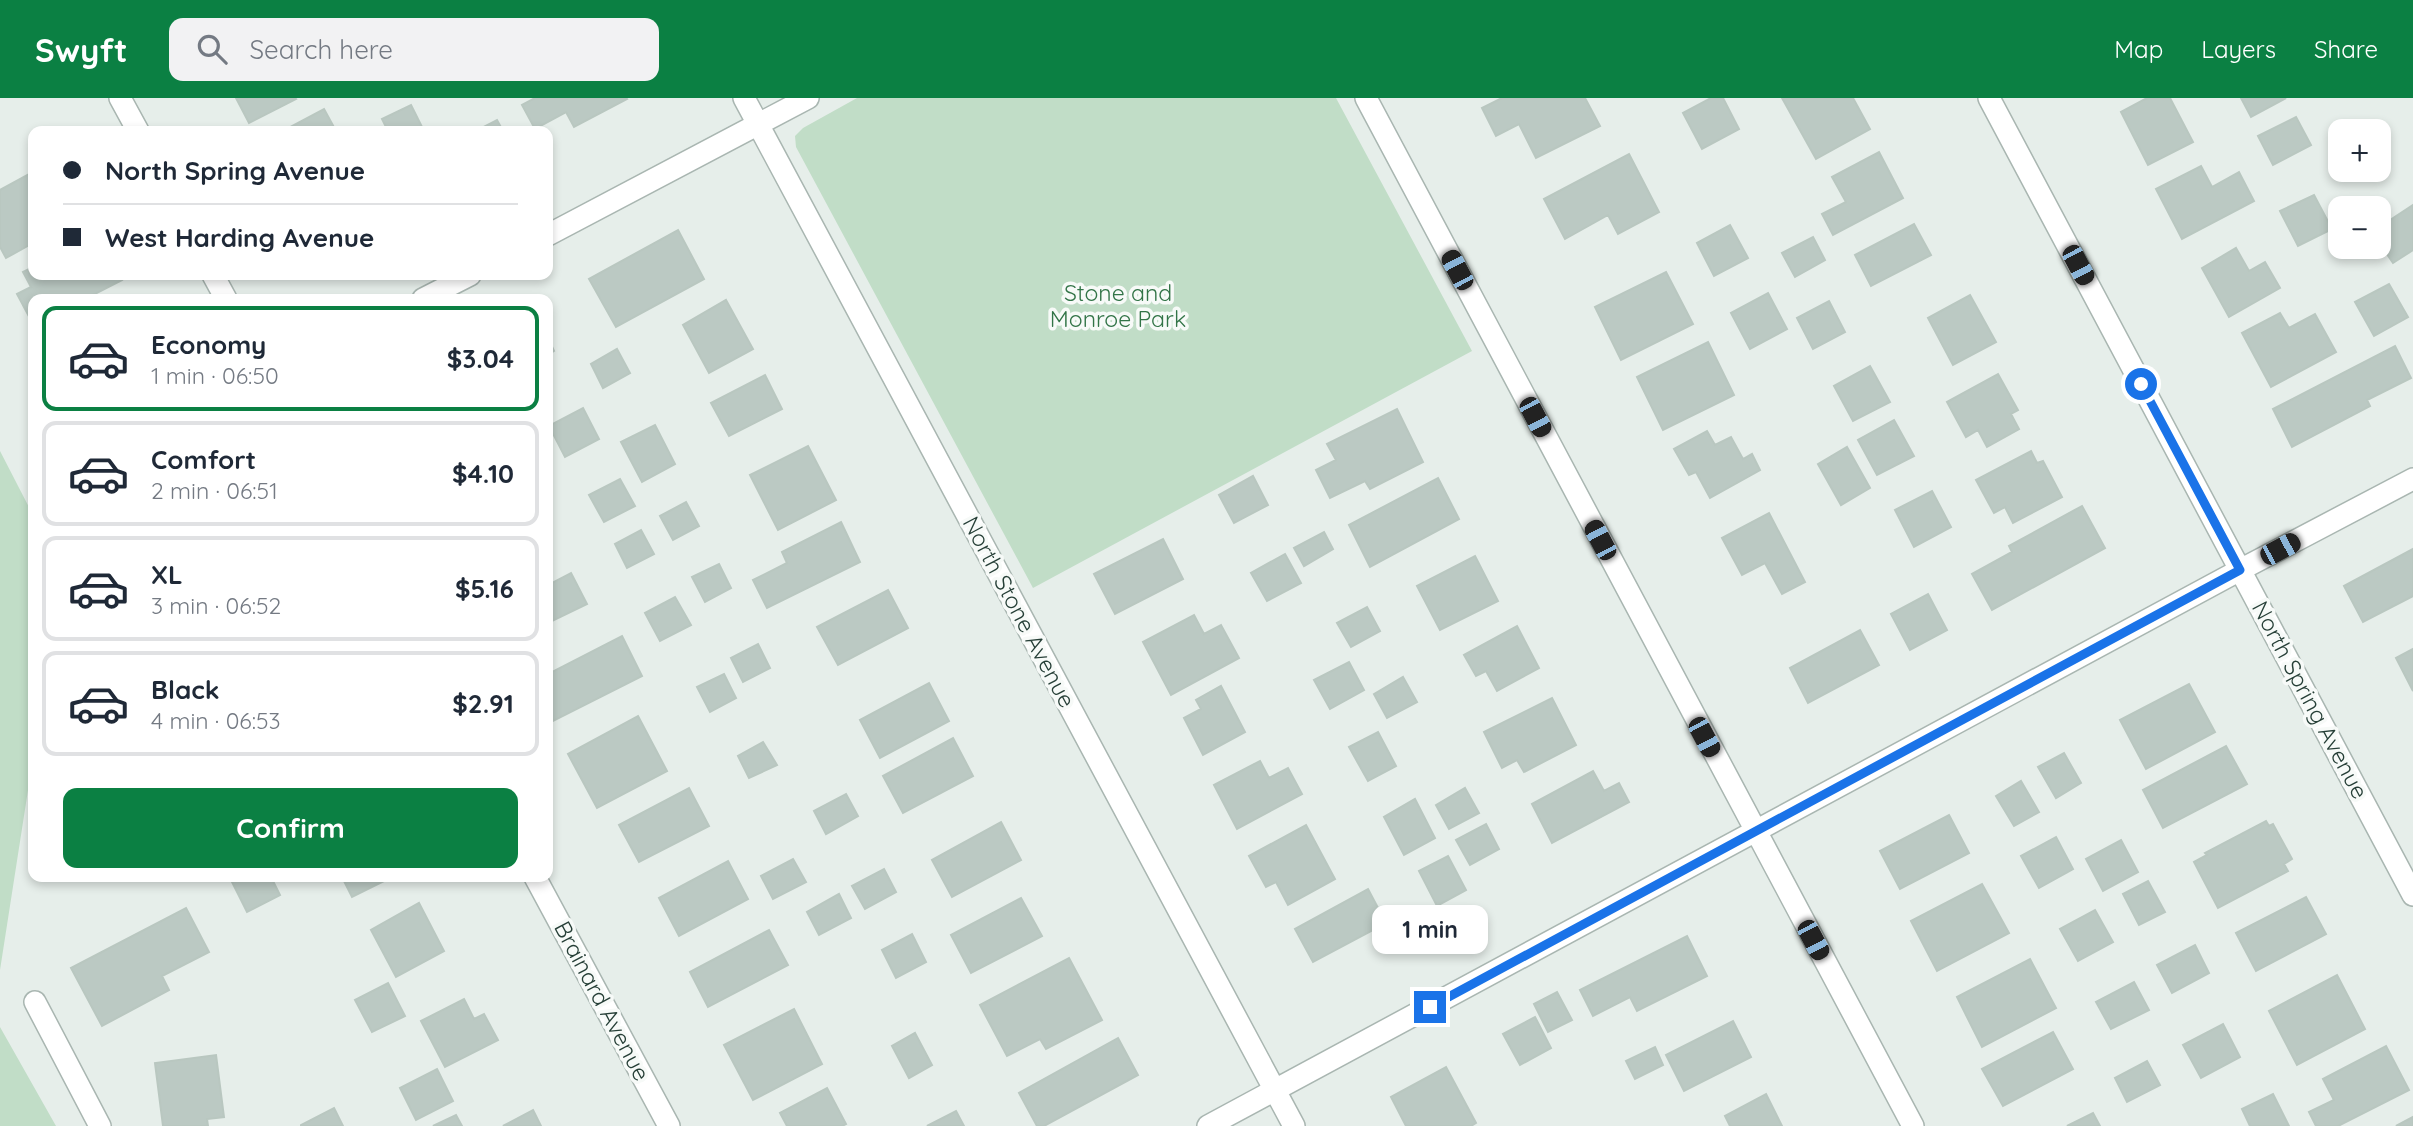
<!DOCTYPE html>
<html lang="en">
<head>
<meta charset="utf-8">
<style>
  body { margin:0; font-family:Quicksand,sans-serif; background:#f2f2f3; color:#1f2937; height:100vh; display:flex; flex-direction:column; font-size:26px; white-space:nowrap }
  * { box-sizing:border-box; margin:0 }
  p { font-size:23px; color:#747a83 }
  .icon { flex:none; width:38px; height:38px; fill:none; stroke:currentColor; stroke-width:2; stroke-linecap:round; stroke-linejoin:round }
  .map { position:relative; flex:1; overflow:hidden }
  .panel { position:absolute; left:28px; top:196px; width:525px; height:588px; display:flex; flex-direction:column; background:#fff; border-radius:14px; box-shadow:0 4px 10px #0003 }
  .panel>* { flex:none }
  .banner { position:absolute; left:28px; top:28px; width:525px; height:154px; border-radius:14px; box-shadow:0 4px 10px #0003; display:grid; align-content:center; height:154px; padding:0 35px; background:#fff }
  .buttons { position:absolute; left:2328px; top:21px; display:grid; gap:14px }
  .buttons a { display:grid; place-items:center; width:63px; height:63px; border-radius:14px; background:#fff; box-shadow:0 4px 10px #0003; font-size:35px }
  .end { position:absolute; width:32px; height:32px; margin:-16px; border:9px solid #1a73e8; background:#fff; box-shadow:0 0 0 4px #fff }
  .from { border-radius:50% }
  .bubble { position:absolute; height:49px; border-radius:14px; background:#fff; box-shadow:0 4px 10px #0003; font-size:23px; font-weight:700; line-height:49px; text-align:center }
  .car { position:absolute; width:21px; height:42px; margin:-21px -10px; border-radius:9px; box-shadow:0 0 5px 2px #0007; background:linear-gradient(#222 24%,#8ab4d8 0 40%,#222 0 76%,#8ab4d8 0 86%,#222 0) }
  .banner b { display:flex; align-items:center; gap:24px; height:66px; font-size:26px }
  .banner b+b { border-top:2px solid #e0e1e3 }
  .banner i { width:18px; height:18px; background:#1f2937 }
  ul { padding:12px 0 0; list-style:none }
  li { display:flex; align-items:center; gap:21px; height:105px; margin:0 14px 10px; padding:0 21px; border:4px solid #e0e1e3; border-radius:14px }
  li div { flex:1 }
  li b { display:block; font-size:26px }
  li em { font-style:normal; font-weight:700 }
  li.current { border-color:#0b8043 }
  li>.icon { width:63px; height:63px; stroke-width:1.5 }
  .primary-button { display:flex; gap:14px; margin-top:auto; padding:14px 35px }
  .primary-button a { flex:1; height:80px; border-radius:14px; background:#0b8043; color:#fff; font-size:28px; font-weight:700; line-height:80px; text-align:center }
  header { display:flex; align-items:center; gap:42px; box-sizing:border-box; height:98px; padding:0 35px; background:#0b8043; color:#fff }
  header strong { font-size:33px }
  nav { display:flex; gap:38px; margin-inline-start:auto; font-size:24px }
  .search { width:490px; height:63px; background:#f2f2f3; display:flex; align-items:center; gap:18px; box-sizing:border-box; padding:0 24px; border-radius:14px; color:#747a83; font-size:26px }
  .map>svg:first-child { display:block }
  .green { fill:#c1ddc7 }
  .building { fill:#bbc9c3; stroke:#b9c7c0; stroke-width:2 }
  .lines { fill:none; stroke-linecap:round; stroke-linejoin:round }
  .street-casing { stroke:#a9b6b1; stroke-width:24 }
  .street { stroke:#fff; stroke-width:21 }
  .route { stroke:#1a73e8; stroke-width:9 }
  .labels { text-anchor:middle; stroke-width:7; stroke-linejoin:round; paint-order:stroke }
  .park-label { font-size:23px; fill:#327447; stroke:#f7faf8 }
  .street-label { font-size:23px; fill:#263f37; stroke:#f7faf8 }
</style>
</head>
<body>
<header>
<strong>Swyft</strong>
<div class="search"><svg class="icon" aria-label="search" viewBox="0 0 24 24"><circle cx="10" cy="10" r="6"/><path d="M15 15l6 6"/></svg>Search here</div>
<nav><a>Map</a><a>Layers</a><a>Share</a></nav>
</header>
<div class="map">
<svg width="2413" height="1028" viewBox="0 0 2413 1028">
  <rect width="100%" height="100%" fill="#e6eeea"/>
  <path class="green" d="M857 0H1336L1472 253 1033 490 796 49 795 38 803 30Z
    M0 353 33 417V660L0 872Z
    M0 929 56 1028H0Z"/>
  <path class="building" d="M236 0H295L296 1 249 25Z
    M535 0H626L627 1 574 29 566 14 535 31 522 7Z
    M1502 0H1585L1600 28 1536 60 1519 26 1496 38 1482 10Z
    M1711 0H1723L1739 31 1702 51 1683 15Z
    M1782 0H1853L1870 31 1816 61Z
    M2147 0H2170L2193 44 2148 67 2121 14Z
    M2241 0H2286L2251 19Z
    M411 7 424 33H388L382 21Z
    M324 11 336 33H283Z
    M2296 19 2311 47 2273 67 2258 38Z
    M497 22 503 33H476Z
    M1879 54 1903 100 1833 137 1822 116 1846 104 1832 79Z
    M1629 56 1659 114 1618 136 1608 117 1565 141 1544 101Z
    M2201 68 2212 89 2239 74 2254 103 2182 141 2156 91Z
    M33 74V145L6 160 0 149V92Z
    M2314 97 2332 131 2298 148 2280 113Z
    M2413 107V152L2393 165 2378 143V130Z
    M1914 126 1931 157 1871 188 1855 157Z
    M1730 127 1748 160 1714 178 1697 145Z
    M678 132 704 181 616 229 589 181Z
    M1813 139 1825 162 1795 179 1782 155Z
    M2236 150 2249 173 2265 164 2280 190 2229 219 2202 170Z
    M33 169V177H119L122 182 85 201H33V226L17 196 31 189 23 174Z
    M1666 174 1693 226 1621 262 1595 209Z
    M2389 186 2408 219 2374 238 2355 204Z
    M1768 195 1787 231 1750 251 1731 215Z
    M1970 197 1996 244 1953 267 1928 220Z
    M726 202 753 251 709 275 683 227Z
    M1829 203 1845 234 1813 251 1797 220Z
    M2280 215 2289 230 2315 216 2336 254 2271 289 2242 235Z
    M548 240 554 253 548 257Z
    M1708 244 1734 297 1663 332 1637 279Z
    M2395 248 2411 280 2367 302 2370 308 2292 349 2273 311Z
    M617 251 630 275 603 290 591 266Z
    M1870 268 1890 304 1853 323 1834 288Z
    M1998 276 2018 312 2011 316 2019 331 1987 349 1978 332 1966 339 1947 304Z
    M765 277 782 311 729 338 711 305Z
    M583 310 599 341 565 359 549 328Z
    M1397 311 1423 364 1370 391 1365 383 1330 400 1316 372 1336 362 1327 346Z
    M1894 322 1914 358 1877 377 1858 342Z
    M655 327 675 366 642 384 621 344Z
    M1707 333 1715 347 1731 339 1743 361 1752 356 1760 372 1710 400 1696 374 1689 377 1674 351Z
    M808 348 836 402 778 432 750 377Z
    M1847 349 1870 390 1841 407 1818 366Z
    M2031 353 2037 365 2043 363 2062 399 2013 425 2005 409 1994 415 1976 382Z
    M1253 378 1268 407 1234 425 1219 397Z
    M1438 380 1459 421 1370 469 1349 427Z
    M620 381 635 408 604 424 589 397Z
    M1932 393 1951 429 1914 449 1895 412Z
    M686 404 699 428 673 442 660 418Z
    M2082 408 2105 450 1992 512 1972 476 2012 454 2009 448Z
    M1769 415 1805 484 1782 496 1765 465 1742 477 1722 440Z
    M841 424 860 464 767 510 753 482 787 465 782 454Z
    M641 432 654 456 627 470 615 446Z
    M1324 434 1333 451 1304 468 1294 450Z
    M1163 441 1183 481 1115 516 1094 476Z
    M2413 451V498L2363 524 2344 488Z
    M1285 456 1301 485 1267 503 1251 475Z
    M1475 458 1498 503 1440 532 1417 488Z
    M719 466 731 490 705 504 692 479Z
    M571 475 587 506 548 525V487Z
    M888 492 908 530 838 567 817 529Z
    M1928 496 1947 532 1910 552 1891 516Z
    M675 499 691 527 660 543 645 515Z
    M1367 509 1380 533 1351 549 1337 525Z
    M1194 517 1204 536 1221 527 1239 560 1171 597 1143 544Z
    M1517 528 1539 570 1497 593 1486 573 1476 578 1464 557Z
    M1860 532 1879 567 1808 605 1790 570Z
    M622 538 642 578 553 623 548 613V576Z
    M758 546 770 570 743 584 731 560Z
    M2413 551V593L2396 560Z
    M1349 564 1364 592 1330 611 1314 582Z
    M724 576 736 600 710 614 697 589Z
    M1403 579 1417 604 1387 620 1374 596Z
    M929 585 949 623 880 660 860 622Z
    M2189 586 2215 634 2146 671 2120 622Z
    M1221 588 1245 634 1203 657 1184 620 1201 611 1196 602Z
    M1552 600 1576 647 1524 674 1517 662 1502 670 1484 634Z
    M638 618 667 673 597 710 568 656Z
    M1378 634 1396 668 1368 683 1349 649Z
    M953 640 973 678 903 715 883 678Z
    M763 644 777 667 749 680 738 658Z
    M2226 648 2247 686 2163 730 2143 692Z
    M2064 655 2081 685 2056 700 2038 669Z
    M1260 663 1269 680 1288 670 1302 696 1237 731 1214 687Z
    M1593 673 1604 693 1619 685 1629 704 1552 745 1532 706Z
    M2021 683 2039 714 2014 728 1996 698Z
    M689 690 709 728 639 764 619 727Z
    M1465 690 1479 715 1449 731 1436 707Z
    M846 696 858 718 826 736 814 713Z
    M1415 701 1435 740 1404 757 1384 719Z
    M1949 717 1969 755 1900 791 1880 753Z
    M2266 723 2269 728 2273 726 2292 761 2284 766 2288 773 2218 810 2194 764 2207 757 2205 755Z
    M1001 724 1021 762 952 799 932 762Z
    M1486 726 1499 751 1470 767 1456 742Z
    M1306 727 1335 781 1288 807 1276 784 1266 789 1249 758Z
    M2056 739 2073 771 2039 790 2021 758Z
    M2121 742 2138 774 2103 793 2086 761Z
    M1448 758 1466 792 1437 808 1419 773Z
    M793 761 806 784 773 801 761 778Z
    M728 763 748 801 679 838 659 800Z
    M884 771 896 794 865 811 852 788Z
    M237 779H271L280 797 247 814 231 782Z
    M342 779H392L352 799Z
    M2148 783 2165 814 2139 827 2123 796Z
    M1982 786 2009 835 1937 873 1911 823Z
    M1368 791 1386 825 1313 864 1295 831Z
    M839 796 851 820 819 837 807 814Z
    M2306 799 2326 836 2256 873 2236 835Z
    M1021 800 1042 838 971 875 951 837Z
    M419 805 444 853 396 879 371 832Z
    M186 810 209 854 162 878 169 892 102 928 71 870Z
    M2095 812 2113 844 2078 863 2060 831Z
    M769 832 788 867 708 909 690 874Z
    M912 836 926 864 896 880 882 852Z
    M1687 838 1707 878 1637 913 1630 899 1593 918 1580 892Z
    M2195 847 2209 875 2172 895 2157 867Z
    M1069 860 1102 922 1046 951 1040 941 1007 958 980 907Z
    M2030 861 2056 910 1982 949 1957 899Z
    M2337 877 2365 931 2297 967 2269 913Z
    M2134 884 2149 912 2111 931 2096 904Z
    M388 885 405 918 372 934 355 902Z
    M1557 894 1572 922 1548 934 1534 906Z
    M464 901 474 921 484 916 498 942 445 969 421 923Z
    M794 911 822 966 753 1002 724 947Z
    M1535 919 1551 950 1520 967 1503 936Z
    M1733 923 1751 959 1684 993 1666 957Z
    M2223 926 2240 959 2201 980 2183 947Z
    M2053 934 2073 971 2003 1008 1982 971Z
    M915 935 932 967 909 980 892 948Z
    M1118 940 1138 977 1044 1028H1037L1019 995Z
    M2386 948 2409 992 2338 1028H2316L2309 1014 2334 1002 2323 981Z
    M1655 949 1663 967 1635 981 1626 963Z
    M216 957 224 1019 207 1021 208 1028H163L155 965Z
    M2147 963 2160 987 2127 1004 2115 980Z
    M1446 969 1476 1025 1471 1028H1406L1391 999Z
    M437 971 453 1003 416 1022 400 990Z
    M827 990 846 1026 842 1028H787L780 1015Z
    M1766 996 1782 1028H1730L1725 1018Z
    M2273 996 2289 1028H2250L2242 1011Z
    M334 1010 343 1028H301V1027Z
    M533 1012 541 1028H503Z
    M956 1013 964 1028H927Z
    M2093 1015 2100 1028H2067Z
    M456 1017 462 1028H433Z
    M2413 1019V1028H2396Z"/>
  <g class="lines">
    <defs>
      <path id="street" d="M120 0 138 33
        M744 0 1294 1028
        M1366 0 1913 1028
        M1989 0 2413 797
        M548 137 808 0
        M213 177 226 201
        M423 201 470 177
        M535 779 669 1028
        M35 904 100 1028
        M1208 1028 2240 472 2413 381"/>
    </defs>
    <use href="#street" class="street-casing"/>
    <use href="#street" class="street"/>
  </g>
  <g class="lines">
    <path class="route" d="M1430 909 2240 472 2141 286"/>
  </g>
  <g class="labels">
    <g class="park-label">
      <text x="1118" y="203">Stone and<tspan x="1118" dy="26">Monroe Park</tspan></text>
    </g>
    <g class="street-label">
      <text transform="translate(1019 514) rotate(62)" y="8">North Stone Avenue</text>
      <text transform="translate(2310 602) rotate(62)" y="8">North Spring Avenue</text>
      <text transform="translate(602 903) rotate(62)" y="8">Brainard Avenue</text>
    </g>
  </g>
</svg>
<div class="buttons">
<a>+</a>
<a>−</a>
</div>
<i class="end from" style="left:2141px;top:286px"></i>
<i class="end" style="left:1430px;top:909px"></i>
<div class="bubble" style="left:1372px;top:807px;width:116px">1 min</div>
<i class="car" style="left:2078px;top:167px;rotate:152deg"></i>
<i class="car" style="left:1457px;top:172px;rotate:332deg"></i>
<i class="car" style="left:1535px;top:319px;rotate:152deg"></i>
<i class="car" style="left:1600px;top:442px;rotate:332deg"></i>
<i class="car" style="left:2280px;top:451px;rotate:62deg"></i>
<i class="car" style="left:1704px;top:639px;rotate:152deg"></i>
<i class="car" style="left:1813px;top:842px;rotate:152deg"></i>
<div class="banner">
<b><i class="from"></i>North Spring Avenue</b>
<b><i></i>West Harding Avenue</b>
</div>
<section class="panel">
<ul>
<li class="current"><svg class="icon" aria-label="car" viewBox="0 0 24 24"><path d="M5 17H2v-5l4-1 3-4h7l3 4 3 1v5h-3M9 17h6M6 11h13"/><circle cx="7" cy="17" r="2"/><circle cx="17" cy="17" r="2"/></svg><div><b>Economy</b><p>1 min · 06:50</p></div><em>$3.04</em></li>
<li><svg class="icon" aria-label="car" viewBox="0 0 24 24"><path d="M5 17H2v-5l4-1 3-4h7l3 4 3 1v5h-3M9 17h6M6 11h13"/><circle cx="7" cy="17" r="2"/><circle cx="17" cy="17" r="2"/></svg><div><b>Comfort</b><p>2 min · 06:51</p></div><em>$4.10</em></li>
<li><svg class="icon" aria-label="car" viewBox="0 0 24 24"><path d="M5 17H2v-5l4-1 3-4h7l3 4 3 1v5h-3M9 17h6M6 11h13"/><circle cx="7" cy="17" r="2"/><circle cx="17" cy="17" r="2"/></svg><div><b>XL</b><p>3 min · 06:52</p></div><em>$5.16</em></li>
<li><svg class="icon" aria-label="car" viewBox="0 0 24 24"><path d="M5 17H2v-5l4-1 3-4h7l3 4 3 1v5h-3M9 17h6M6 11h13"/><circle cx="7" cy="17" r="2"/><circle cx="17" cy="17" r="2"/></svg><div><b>Black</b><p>4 min · 06:53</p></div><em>$2.91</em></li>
</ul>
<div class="primary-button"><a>Confirm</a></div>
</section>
</div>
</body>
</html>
